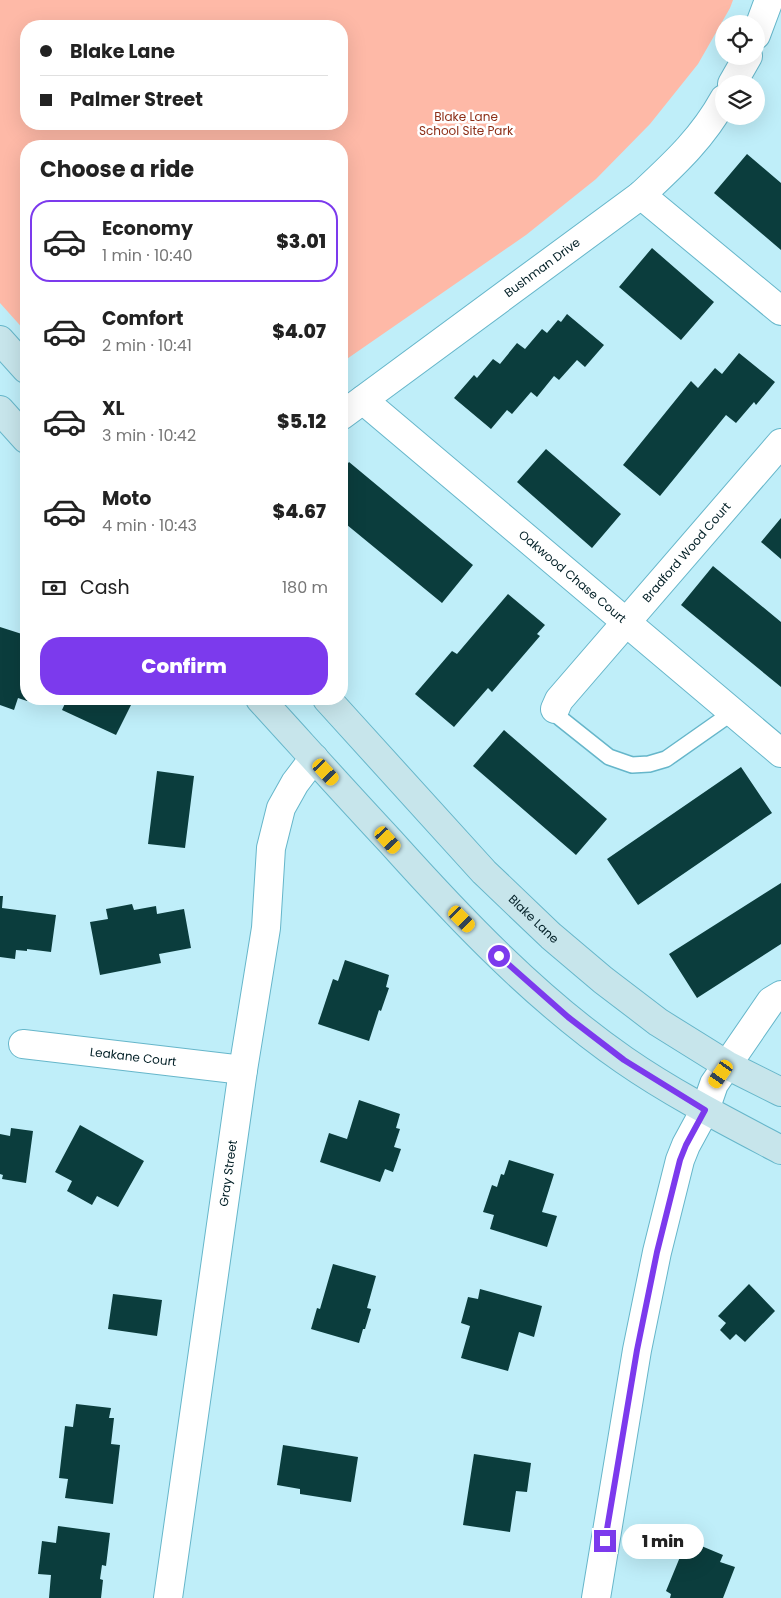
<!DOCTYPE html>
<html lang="en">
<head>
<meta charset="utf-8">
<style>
  body { margin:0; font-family:Poppins,sans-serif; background:#f2f2f2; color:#222; height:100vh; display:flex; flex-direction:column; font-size:19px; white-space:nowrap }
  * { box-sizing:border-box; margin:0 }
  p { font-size:16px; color:#767676 }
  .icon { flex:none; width:28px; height:28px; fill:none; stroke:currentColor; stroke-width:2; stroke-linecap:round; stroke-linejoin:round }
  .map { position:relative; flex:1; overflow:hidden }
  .drawer { position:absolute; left:20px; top:140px; width:328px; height:565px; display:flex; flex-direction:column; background:#fff; border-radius:20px; box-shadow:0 5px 20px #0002 }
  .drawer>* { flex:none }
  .guide { position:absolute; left:20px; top:20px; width:328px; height:110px; border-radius:20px; box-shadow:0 5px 20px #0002; display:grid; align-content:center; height:110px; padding:0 20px; background:#fff }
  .tools { position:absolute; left:715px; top:15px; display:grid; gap:10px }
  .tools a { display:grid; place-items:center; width:50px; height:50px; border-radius:50%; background:#fff; box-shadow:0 5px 20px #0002; font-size:25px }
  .end { position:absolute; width:22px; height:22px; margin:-11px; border:6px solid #7c3aed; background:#fff; box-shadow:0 0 0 2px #fff }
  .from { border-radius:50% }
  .bubble { position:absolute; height:35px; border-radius:18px; background:#fff; box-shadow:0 5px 20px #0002; font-size:16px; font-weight:800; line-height:35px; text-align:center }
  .car { position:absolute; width:15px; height:30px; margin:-15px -8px; border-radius:6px; box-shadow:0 0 4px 1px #0007; background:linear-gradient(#f5c518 24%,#345 0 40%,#f5c518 0 76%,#345 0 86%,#f5c518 0) }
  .guide b { display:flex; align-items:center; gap:18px; height:48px; font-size:19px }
  .guide b+b { border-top:1px solid #e0e0e0 }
  .guide i { width:12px; height:12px; background:#222 }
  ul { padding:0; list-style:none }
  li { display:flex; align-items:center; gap:15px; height:82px; margin:0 10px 8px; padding:0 10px; border:2px solid transparent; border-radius:20px }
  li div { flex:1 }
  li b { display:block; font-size:19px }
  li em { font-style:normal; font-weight:800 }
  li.current { border-color:#7c3aed }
  li>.icon { width:45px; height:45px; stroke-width:1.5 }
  h2 { padding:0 20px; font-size:22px; line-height:60px }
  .pay { display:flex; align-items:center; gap:12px; height:55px; padding:0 20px; font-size:19px }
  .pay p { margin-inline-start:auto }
  .action { display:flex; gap:10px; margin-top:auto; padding:10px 20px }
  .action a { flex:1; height:58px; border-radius:20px; background:#7c3aed; color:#fff; font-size:20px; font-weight:800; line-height:58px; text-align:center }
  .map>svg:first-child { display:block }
  .green { fill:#feb9a7; fill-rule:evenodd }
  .building { fill:#0b3d3d }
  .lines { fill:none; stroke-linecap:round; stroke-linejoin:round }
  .service-casing { stroke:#66b6ca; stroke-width:18 }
  .minor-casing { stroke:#66b6ca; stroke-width:30 }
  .secondary-casing { stroke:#66b6ca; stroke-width:30 }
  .service { stroke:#fff; stroke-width:15 }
  .minor { stroke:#fff; stroke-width:28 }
  .secondary { stroke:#c7e5eb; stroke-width:28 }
  .route { stroke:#7c3aed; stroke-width:6 }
  .labels { text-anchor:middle; stroke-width:5; stroke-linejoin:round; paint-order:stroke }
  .park-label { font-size:12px; fill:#8d2f17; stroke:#fff }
  .street-label { font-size:12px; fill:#001e25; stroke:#fff }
</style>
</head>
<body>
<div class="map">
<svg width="781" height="1598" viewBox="0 0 781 1598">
  <rect width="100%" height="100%" fill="#bfeef9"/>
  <path class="green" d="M0 0H733L730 8 698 64 650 124 596 179 526 235 341 363V146H26V332L0 303ZM26 26H341V124H26Z"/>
  <path class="building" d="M747 154 781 183V250L714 193Z
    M652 248 714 302 681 340 619 287Z
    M567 314 604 345 585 367 577 360 559 380 554 376 537 397 531 392 512 414 507 410 491 429 454 398 474 375 477 378 493 359 500 364 517 343 525 349 542 329 547 333 558 320 561 322Z
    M739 353 775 382 756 405 754 402 736 423 726 415 660 496 623 465 691 381 698 388 715 368 722 374Z
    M546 449 621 514 592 548 517 482Z
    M349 462 473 565 442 603 341 520V472Z
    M781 518V559L761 542Z
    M713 566 781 622V687L681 605Z
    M508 594 545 625 537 634 540 636 492 692 488 688 454 727 415 694 452 651 457 654Z
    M0 627 25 635 26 631V699H28L27 701 18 698 14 710 0 705Z
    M67 699H134L116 735 62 710Z
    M504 730 607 819 576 855 473 766Z
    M741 767 772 813 638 905 607 859Z
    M157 771 194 776 185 848 148 844Z
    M781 883V944L697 998 669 954Z
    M0 896H3L2 908 56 915 51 952 27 949V951L16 950 15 959 0 957Z
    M132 904 134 910 156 906 157 914 184 909 191 948 159 954 161 963 100 975 90 922 108 919 106 909Z
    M345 960 389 975 386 987 389 988 381 1011 379 1010 369 1041 318 1024 333 979 338 981Z
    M359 1100 400 1114 396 1128 400 1129 394 1147 401 1149 393 1172 385 1169 380 1182 320 1162 329 1133 347 1139Z
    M80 1125 144 1161 118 1207 97 1196 92 1205 67 1191 72 1181 55 1172Z
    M11 1128 33 1131 26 1183 2 1179 3 1175 0 1174V1134L10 1136Z
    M509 1160 554 1174 542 1212 557 1216 547 1247 490 1229 494 1215 483 1212 492 1185 497 1187 501 1174 504 1175Z
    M333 1264 376 1276 367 1308 371 1309 365 1329H363L359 1343 311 1329 317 1308 320 1309Z
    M749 1284 775 1311 745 1342 736 1334 730 1340 720 1330 726 1323 718 1316Z
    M480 1289 542 1306 534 1337 519 1332 508 1371 461 1358 470 1326 461 1323 468 1297 478 1299Z
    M113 1294 162 1300 157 1336 108 1329Z
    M76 1404 111 1408 109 1418H114L111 1444 120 1445 113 1504 65 1498 68 1479 59 1478 65 1426 73 1427Z
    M283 1445 358 1457 351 1502 300 1494V1489L277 1485Z
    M474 1454 531 1463 527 1492 516 1491 510 1532 463 1525Z
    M58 1526 110 1533 106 1566 102 1565 100 1579 103 1580 101 1598H49L51 1575 38 1574 42 1541 56 1543Z
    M687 1540 723 1555 720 1562 735 1567 723 1598H670L671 1594 666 1591Z"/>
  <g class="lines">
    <defs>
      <path id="service" d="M555 709 560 718 609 757 632 765 649 764 666 759 733 712"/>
      <g id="minor">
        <path d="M756 35 769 0"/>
        <path d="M732 84 748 56"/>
        <path d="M641 195 781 311"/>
        <path id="s1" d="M363 400 781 753"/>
        <path id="s2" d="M341 416 641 195C673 165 702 139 724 99"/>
        <path id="s3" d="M555 709 559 700 781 443"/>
        <path id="s4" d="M23 1044 243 1070"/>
        <path id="s5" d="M168 1598 243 1070 266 928 271 848 281 808 295 783 314 758"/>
        <path d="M596 1598 637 1350 657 1252 680 1160 686 1145 705 1110 714 1084 771 1001 781 995"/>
      </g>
      <g id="secondary">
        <path d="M0 340 26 369"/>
        <path d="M0 410 26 439"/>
        <path d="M260 699C303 746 346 794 390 841 461 920 536 999 624 1060 673 1094 728 1122 781 1150"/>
        <path id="s6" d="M327 699 484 872 551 936 603 980 658 1022 727 1065 781 1092"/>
      </g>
    </defs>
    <use href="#service" class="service-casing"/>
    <use href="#minor" class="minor-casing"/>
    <use href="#secondary" class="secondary-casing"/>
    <use href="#service" class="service"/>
    <use href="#minor" class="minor"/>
    <use href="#secondary" class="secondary"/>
  </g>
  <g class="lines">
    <path class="route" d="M499 956 568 1017 624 1060 705 1110 686 1145 680 1160 657 1252 637 1350 605 1541"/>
  </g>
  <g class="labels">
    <g class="park-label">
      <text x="466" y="121">Blake Lane<tspan x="466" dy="14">School Site Park</tspan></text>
    </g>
    <g class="street-label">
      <text dy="4" stroke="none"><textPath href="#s2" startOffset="250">Bushman Drive</textPath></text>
      <text dy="4" stroke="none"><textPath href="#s3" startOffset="205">Bradford Wood Court</textPath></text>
      <text dy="4" stroke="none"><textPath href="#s1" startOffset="274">Oakwood Chase Court</textPath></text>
      <text dy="4" stroke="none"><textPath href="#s6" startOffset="302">Blake Lane</textPath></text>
      <text dy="4" stroke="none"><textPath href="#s4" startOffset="111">Leakane Court</textPath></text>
      <text dy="4" stroke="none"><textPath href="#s5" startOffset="429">Gray Street</textPath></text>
    </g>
  </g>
</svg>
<div class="tools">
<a><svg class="icon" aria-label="locate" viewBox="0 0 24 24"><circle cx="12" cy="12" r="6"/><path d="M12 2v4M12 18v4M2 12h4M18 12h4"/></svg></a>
<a><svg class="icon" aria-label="layers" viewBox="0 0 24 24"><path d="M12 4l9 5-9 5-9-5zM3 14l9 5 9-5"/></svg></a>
</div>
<i class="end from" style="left:499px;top:956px"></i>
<i class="end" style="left:605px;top:1541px"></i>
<div class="bubble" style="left:622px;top:1524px;width:82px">1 min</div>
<i class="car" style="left:326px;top:772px;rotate:137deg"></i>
<i class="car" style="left:388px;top:840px;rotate:138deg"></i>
<i class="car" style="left:462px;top:919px;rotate:135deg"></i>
<i class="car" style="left:721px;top:1074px;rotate:215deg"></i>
<div class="guide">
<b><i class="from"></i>Blake Lane</b>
<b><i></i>Palmer Street</b>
</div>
<section class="drawer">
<h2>Choose a ride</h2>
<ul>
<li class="current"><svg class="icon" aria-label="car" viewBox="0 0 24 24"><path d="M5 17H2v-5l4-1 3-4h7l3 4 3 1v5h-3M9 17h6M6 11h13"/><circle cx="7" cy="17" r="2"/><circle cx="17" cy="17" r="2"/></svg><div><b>Economy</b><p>1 min · 10:40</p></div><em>$3.01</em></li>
<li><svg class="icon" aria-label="car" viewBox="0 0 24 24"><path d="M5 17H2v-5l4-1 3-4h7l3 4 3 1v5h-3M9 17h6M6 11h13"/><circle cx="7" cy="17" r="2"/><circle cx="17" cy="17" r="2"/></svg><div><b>Comfort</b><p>2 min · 10:41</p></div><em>$4.07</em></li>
<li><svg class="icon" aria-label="car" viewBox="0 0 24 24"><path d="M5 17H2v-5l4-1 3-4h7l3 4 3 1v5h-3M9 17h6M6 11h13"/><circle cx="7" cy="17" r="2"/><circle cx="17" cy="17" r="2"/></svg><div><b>XL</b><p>3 min · 10:42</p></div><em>$5.12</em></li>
<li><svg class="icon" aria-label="car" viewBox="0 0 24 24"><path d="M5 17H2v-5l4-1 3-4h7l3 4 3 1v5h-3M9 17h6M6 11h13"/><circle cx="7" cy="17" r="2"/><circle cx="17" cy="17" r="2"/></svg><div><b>Moto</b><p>4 min · 10:43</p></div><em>$4.67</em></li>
</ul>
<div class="pay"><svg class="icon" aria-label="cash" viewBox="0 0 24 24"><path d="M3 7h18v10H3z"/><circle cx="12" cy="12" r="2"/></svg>Cash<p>180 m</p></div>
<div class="action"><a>Confirm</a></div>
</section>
</div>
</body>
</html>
